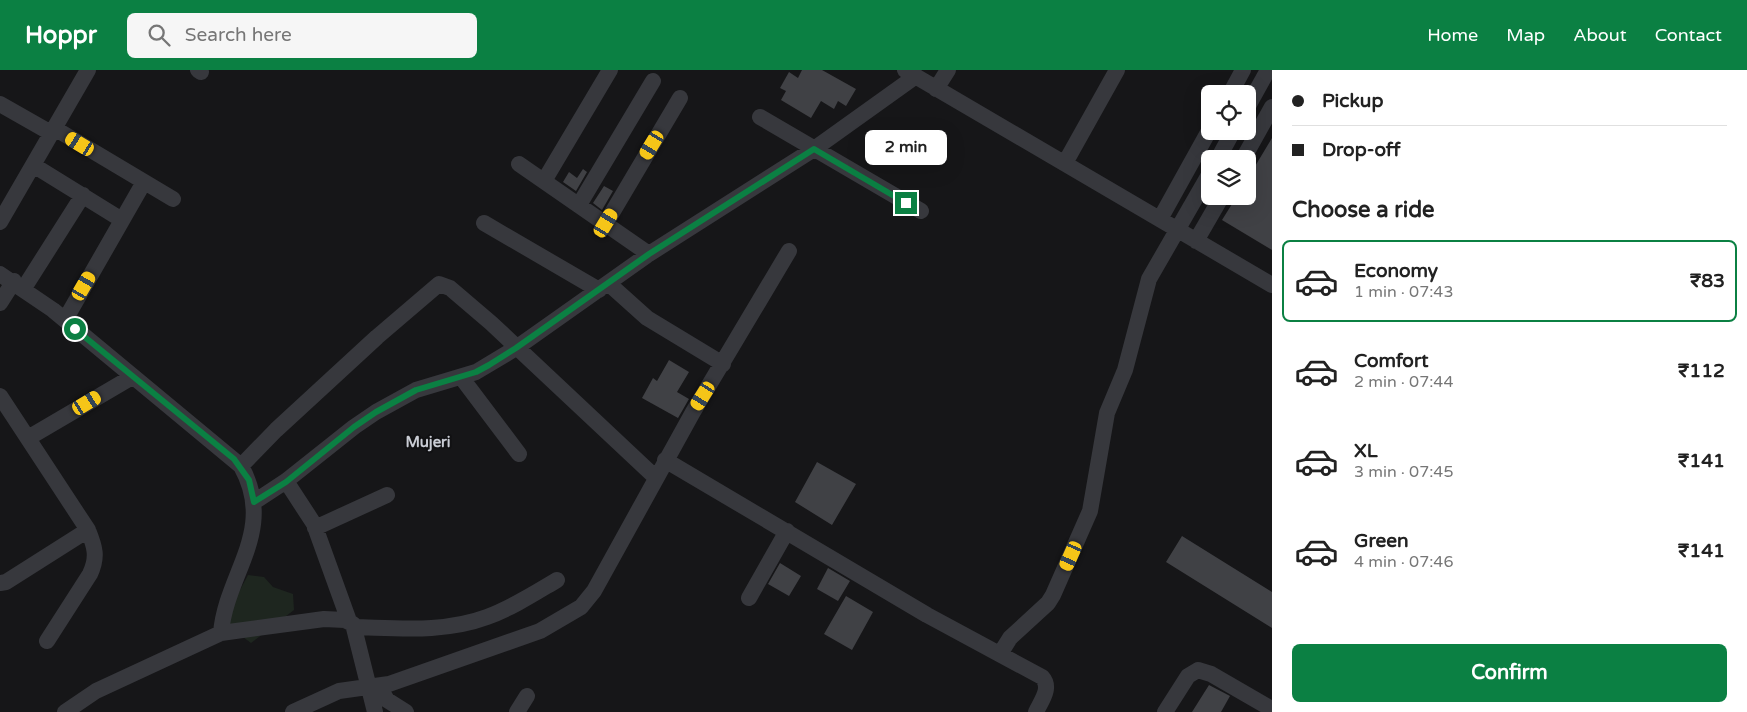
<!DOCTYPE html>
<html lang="en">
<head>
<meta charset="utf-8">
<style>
  body { margin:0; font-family:"Varela Round",sans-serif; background:#f6f6f6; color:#222; height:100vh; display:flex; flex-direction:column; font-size:19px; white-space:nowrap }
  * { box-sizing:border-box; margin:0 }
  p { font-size:16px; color:#767676 }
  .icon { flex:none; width:28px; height:28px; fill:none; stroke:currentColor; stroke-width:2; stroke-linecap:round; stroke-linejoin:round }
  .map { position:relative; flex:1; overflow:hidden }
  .panel { display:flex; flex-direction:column; background:#fff; width:475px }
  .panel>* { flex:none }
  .banner { display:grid; align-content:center; height:110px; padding:0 20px; background:#fff }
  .controls { position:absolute; left:1201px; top:15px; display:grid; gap:10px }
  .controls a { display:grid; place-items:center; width:55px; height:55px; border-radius:8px; background:#fff; box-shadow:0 5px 20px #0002; font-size:25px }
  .end { position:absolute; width:22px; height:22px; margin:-11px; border:6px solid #0b8043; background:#fff; box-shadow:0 0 0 2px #fff }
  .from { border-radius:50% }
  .bubble { position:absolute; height:35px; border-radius:8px; background:#fff; box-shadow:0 5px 20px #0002; font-size:16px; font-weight:700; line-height:35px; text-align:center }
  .car { position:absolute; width:15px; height:30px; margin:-15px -8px; border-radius:6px; box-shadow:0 0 4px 1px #0007; background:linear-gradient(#f5c518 24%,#345 0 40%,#f5c518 0 76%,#345 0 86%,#f5c518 0) }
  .banner b { display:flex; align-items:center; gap:18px; height:48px; font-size:19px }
  .banner b+b { border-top:1px solid #e0e0e0 }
  .banner i { width:12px; height:12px; background:#222 }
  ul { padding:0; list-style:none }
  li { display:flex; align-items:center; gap:15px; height:82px; margin:0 10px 8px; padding:0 10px; border:2px solid transparent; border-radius:8px }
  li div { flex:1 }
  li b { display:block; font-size:19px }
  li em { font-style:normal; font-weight:700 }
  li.selected { border-color:#0b8043 }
  li>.icon { width:45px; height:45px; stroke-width:1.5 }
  h2 { padding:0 20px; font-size:22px; line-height:60px }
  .action { display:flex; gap:10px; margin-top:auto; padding:10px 20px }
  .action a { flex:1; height:58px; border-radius:8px; background:#0b8043; color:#fff; font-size:20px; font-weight:700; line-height:58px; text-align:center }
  header { display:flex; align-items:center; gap:30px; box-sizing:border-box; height:70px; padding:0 25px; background:#0b8043; color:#fff }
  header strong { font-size:24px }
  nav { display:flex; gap:28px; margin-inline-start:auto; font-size:18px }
  .search { width:350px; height:45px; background:#f6f6f6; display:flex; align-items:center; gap:12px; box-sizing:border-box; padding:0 18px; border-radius:8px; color:#767676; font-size:19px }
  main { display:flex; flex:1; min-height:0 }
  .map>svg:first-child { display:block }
  .green { fill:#1e261f }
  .building { fill:#404145 }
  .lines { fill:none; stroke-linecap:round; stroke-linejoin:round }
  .minor { stroke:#37383d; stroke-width:16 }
  .route { stroke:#0b8043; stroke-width:6 }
  .labels { text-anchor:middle; stroke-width:4; stroke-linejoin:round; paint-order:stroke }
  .neighbourhood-label { font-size:15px; font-weight:bold; fill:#c9ccd4; stroke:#111113 }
</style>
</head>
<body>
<header>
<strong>Hoppr</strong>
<div class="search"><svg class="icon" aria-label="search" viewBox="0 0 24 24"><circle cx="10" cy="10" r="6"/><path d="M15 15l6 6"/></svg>Search here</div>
<nav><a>Home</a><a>Map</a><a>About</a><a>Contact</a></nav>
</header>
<main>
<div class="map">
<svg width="1272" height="642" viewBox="0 0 1272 642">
  <rect width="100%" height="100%" fill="#161618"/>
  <path class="green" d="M248 505 264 507 273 517 293 524 294 540 251 573 239 564 227 562 231 537Z"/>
  <path class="building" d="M802 0H822L856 19 846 36 838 31 834 39 821 31 811 48 781 30 786 21 780 18 789 2 798 8Z
    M1272 68V180L1222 150 1237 126H1248V108Z
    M583 99 587 102 576 121 563 112 569 102 577 108Z
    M604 116 613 121 602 140 593 133Z
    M669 290 689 302 677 322 689 329 678 348 642 328 653 308 657 311Z
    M817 392 856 414 832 455 795 432Z
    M1182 466 1272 522V558L1166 492Z
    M780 493 801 506 789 526 768 514Z
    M828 498 850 511 838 531 817 519Z
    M846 526 873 542 852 580 824 564Z
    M1209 615 1230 626 1221 642H1192Z"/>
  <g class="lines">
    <path class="minor" d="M198 0 201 2
      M905 0 1272 215
      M936 19 948 0
      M1230 24 1243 0
      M0 34 51 63
      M1248 36 1268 0
      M760 47 921 141
      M54 58 173 129
      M1218 89 1233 61
      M1243 89 1272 37
      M1065 93 1117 0
      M519 94 649 184
      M33 95 122 150
      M544 111 610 0
      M579 135 653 11
      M1160 149 1210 59
      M0 152 88 0
      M484 153 599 220
      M606 153 680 28
      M1196 171 1222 126
      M0 204 53 240 241 396C277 461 226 503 221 563
      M608 213 647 248 723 294
      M24 218 83 125
      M0 233 14 211
      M65 250 144 112
      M461 307 519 384
      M0 326 88 460C95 477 98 487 90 504L47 571
      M28 368 132 307
      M665 390 927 545 1042 607C1052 618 1041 631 1036 642
      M241 396 276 360 377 267 439 214 450 218 491 253 655 407
      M286 411 314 454 349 551
      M254 432 286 411 354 357 376 342 416 320 476 302 516 278 649 184 814 79 916 6
      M315 458 387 425
      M0 513 6 512 88 460
      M749 528 787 461
      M354 557C398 558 444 563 487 547 512 538 535 523 557 510
      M1000 584 1010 568 1048 533 1053 525 1090 441 1107 343 1125 300 1149 209 1210 103
      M379 617 387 630 406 642
      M65 642 96 621 221 563 324 549 345 550 353 554 375 642
      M293 642 339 621 389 614 540 561 581 537 594 521 693 342 789 181
      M517 642 527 626
      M1165 642 1188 606 1198 600 1211 604 1268 637"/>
  </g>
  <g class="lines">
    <path class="route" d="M75 259 234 389 249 410 254 432 286 412 354 357 376 342 416 320 476 302 489 295 516 278 649 184 814 79 906 133"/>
  </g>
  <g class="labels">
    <g class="neighbourhood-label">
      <text x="428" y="377">Mujeri</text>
    </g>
  </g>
</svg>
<div class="controls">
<a><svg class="icon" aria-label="locate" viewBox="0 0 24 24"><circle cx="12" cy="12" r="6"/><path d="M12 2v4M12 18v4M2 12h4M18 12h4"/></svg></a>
<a><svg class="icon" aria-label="layers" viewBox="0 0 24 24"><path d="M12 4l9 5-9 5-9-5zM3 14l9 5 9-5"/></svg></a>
</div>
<i class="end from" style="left:75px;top:259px"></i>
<i class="end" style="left:906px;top:133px"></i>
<div class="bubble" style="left:865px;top:60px;width:82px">2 min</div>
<i class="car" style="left:80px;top:74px;rotate:301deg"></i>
<i class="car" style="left:652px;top:75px;rotate:211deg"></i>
<i class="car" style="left:606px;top:153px;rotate:31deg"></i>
<i class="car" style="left:84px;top:216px;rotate:30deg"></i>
<i class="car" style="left:703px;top:326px;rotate:212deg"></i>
<i class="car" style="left:87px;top:333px;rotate:59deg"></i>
<i class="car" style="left:1071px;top:486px;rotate:204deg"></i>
</div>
<section class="panel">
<div class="banner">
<b><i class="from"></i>Pickup</b>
<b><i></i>Drop-off</b>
</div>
<h2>Choose a ride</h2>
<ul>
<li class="selected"><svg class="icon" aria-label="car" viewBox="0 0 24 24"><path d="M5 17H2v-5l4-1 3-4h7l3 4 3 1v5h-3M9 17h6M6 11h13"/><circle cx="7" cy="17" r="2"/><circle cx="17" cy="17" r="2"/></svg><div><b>Economy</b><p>1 min · 07:43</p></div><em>₹83</em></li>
<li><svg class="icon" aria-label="car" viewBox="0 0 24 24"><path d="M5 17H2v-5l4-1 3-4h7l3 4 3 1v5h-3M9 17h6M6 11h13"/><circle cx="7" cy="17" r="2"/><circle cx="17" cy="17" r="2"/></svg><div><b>Comfort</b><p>2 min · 07:44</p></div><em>₹112</em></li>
<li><svg class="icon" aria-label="car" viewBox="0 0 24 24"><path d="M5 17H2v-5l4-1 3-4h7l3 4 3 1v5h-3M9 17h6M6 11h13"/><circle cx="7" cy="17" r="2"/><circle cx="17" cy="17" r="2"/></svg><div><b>XL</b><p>3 min · 07:45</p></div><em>₹141</em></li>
<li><svg class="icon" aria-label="car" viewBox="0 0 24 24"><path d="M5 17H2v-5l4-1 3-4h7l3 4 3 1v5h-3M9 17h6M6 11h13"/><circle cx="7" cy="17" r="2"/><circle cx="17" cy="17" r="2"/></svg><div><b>Green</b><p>4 min · 07:46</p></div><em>₹141</em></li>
</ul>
<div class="action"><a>Confirm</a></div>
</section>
</main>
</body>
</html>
